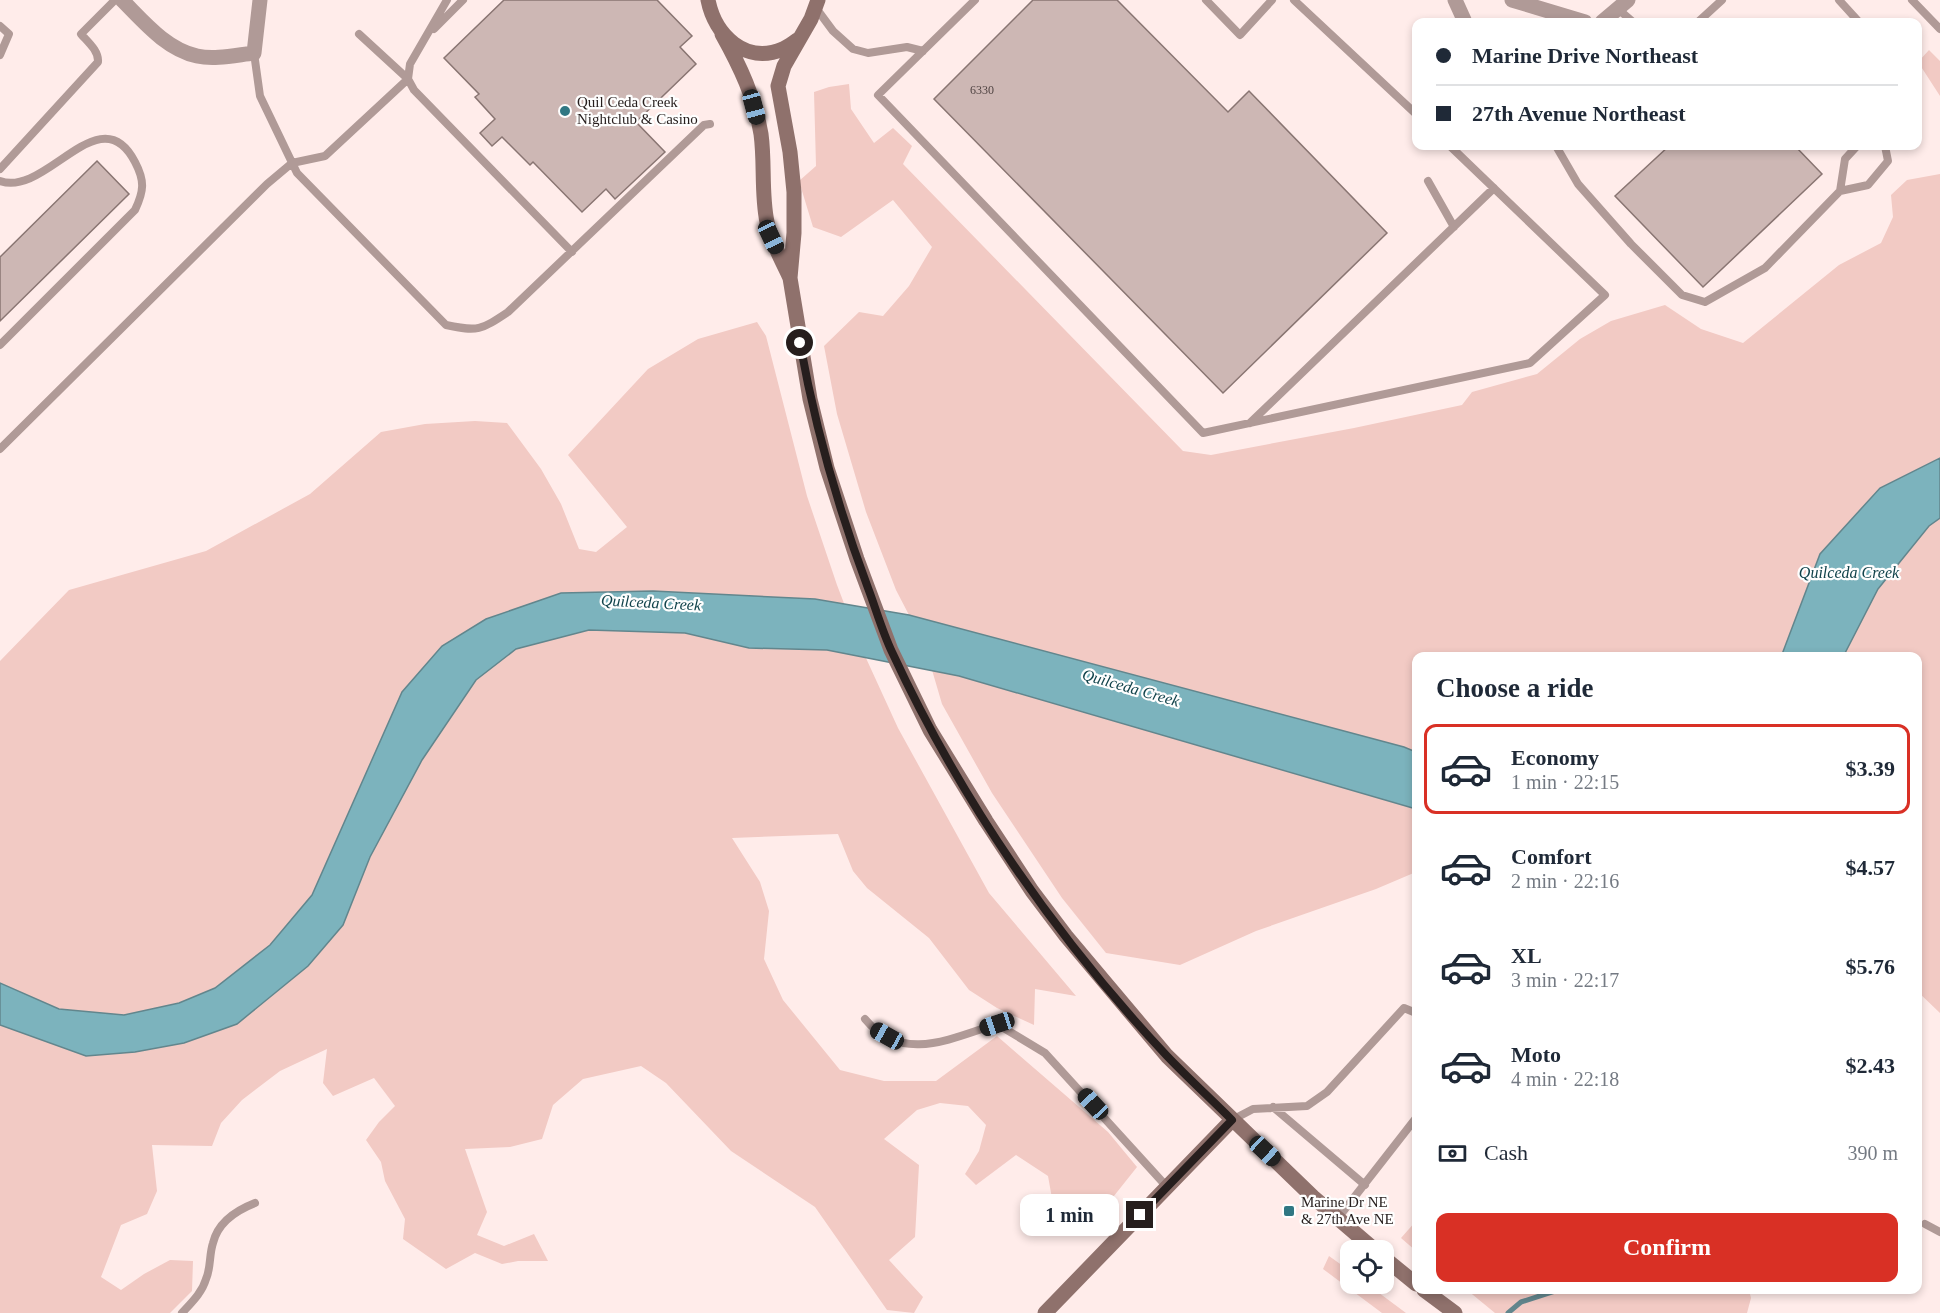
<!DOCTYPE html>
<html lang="en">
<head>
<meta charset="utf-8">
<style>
  body { margin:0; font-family:"Times New Roman",serif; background:#f6f6f7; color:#1f2937; height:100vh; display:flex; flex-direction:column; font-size:22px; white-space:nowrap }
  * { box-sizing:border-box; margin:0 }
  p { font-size:20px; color:#747a83 }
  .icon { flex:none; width:33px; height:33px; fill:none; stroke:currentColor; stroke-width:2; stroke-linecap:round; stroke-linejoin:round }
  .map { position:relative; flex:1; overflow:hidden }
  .drawer { position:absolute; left:1412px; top:652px; width:510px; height:642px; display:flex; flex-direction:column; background:#fff; border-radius:12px; box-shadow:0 3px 9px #0003 }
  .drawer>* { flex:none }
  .guide { position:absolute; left:1412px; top:18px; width:510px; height:132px; border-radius:12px; box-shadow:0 3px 9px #0003; display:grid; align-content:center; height:132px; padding:0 24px; background:#fff }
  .buttons { position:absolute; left:1340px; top:1240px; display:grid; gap:12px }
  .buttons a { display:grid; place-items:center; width:54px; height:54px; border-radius:12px; background:#fff; box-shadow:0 3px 9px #0003; font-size:30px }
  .end { position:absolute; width:27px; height:27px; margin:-14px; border:8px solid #261e1d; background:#fff; box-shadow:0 0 0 3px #fff }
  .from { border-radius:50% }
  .bubble { position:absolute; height:42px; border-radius:12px; background:#fff; box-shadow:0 3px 9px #0003; font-size:20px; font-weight:700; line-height:42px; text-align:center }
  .car { position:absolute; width:18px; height:36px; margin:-18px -9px; border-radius:8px; box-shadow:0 0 4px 2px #0007; background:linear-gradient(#222 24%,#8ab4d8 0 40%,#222 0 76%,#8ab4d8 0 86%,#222 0) }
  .guide b { display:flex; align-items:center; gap:21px; height:57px; font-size:22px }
  .guide b+b { border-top:2px solid #e0e1e3 }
  .guide i { width:15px; height:15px; background:#1f2937 }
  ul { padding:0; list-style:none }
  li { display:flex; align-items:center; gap:18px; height:90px; margin:0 12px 9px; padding:0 12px; border:3px solid transparent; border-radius:12px }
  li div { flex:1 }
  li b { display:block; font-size:22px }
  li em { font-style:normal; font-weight:700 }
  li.on { border-color:#d93025 }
  li>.icon { width:54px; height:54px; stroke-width:1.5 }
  h2 { padding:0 24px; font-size:27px; line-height:72px }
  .pay { display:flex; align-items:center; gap:15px; height:66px; padding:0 24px; font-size:22px }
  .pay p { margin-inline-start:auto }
  .action { display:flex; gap:12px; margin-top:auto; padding:12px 24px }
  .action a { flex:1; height:69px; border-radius:12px; background:#d93025; color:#fff; font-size:24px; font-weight:700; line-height:69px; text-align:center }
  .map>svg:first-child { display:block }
  .green { fill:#f2cac4 }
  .water { fill:#7cb3bd; stroke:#62868d; stroke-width:1.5 }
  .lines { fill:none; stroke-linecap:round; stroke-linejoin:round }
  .stream { stroke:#62868d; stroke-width:5 }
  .building { fill:#cdb7b4; stroke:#897572; stroke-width:1.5 }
  .lane { stroke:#b09a97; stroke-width:8 }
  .street { stroke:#b09a97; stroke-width:15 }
  .secondary { stroke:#8f716c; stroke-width:15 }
  .route { stroke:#261e1d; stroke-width:8 }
  .poi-dot { fill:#307783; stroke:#fefefe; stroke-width:2 }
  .labels { text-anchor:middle; stroke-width:4.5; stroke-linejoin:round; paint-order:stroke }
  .number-label { font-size:12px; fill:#504443 }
  .poi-label { font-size:15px; fill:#261e1d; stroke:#fefefe; text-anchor:start }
  .water-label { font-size:16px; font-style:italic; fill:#11434b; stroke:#fefefe }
</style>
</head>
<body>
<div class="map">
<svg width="1940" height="1313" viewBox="0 0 1940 1313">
  <rect width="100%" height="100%" fill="#ffecea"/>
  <path class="green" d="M1929 50 1940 61V96L1918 62Z
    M849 84 851 109 874 143 893 128 912 146 903 164 1183 451 1211 455 1354 428 1462 405 1472 392 1537 374 1580 339 1611 321 1665 305 1701 329 1743 343 1839 265 1881 243 1893 217 1891 195 1907 180 1940 174V458L1880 488 1820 554 1781 657H1416V752L1404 747 909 615 896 590 866 512 837 414 824 346 859 312 883 316 909 286 932 247 893 200 841 237 813 227 799 181 816 166 814 92 829 87Z
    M757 322 766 336 807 496 837 585 860 645 898 728 989 893 1076 996 1035 989 1034 1025 997 1008 969 990 929 938 867 888 853 871 838 834 732 838 760 882 769 911 764 959 783 1000 840 1070 884 1081H936L997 1036 1108 1132 1137 1167 1098 1216 1075 1227 1053 1204 1048 1176 1016 1155 976 1185 965 1174 979 1151 986 1125 968 1106 940 1103 917 1110 884 1139 919 1165 915 1237 889 1260 923 1297 914 1313 887 1310 815 1207 731 1151 666 1083 641 1066 583 1079 553 1105 542 1139 510 1147 465 1149 487 1212 477 1235 504 1246 534 1234 548 1261H518L502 1264 475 1253 446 1269 403 1239 405 1219 385 1181 381 1162 366 1140 379 1122 395 1106 374 1078 333 1096 323 1083 327 1049 280 1071 242 1100 221 1123 212 1146 152 1145 157 1191 147 1214 121 1225 101 1277 121 1290 144 1274 170 1260 193 1261 192 1291 170 1313H0V661L69 590 206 551 310 494 381 432 425 424 475 421 507 423 541 469 561 504 579 549 596 552 627 527 568 455 648 369 698 339Z
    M1940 518V1013L1917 991V657H1843L1878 589 1929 526Z
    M932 670 959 676 1416 809V872L1376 889 1256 931 1180 965 1106 953 1062 898 992 793 942 704Z
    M1416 1221V1251L1401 1238Z
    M1329 1256 1350 1271V1284H1367L1406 1313H1382L1323 1269Z
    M1467 1290H1749L1751 1298 1747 1313H1495Z"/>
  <path class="water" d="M1940 458V518L1929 526 1878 589 1843 657H1781L1820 554 1880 488Z
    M653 591 815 599 909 615 1404 747 1416 752V809L959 676 827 650 749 648 685 633 589 630 516 649 476 680 422 760 370 857 343 925 308 966 237 1024 184 1043 135 1052 86 1056 0 1025V983L59 1009 124 1015 179 1003 215 988 270 945 312 895 402 692 442 646 486 619 561 593Z"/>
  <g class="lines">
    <path class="stream" d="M1508 1313 1521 1302 1558 1290"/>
  </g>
  <path class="building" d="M504 0H657L692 36 680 47 696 64 636 122 665 152 615 199 606 189 582 212 533 162 530 165 502 137 492 146 480 133 495 119 475 97 479 94 444 58Z
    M1033 0H1117L1228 112 1249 91 1387 233 1223 393 934 99Z
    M1669 146H1795L1822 174 1703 287 1615 196Z
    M97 161 129 194 0 321V257Z"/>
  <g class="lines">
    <path class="lane" d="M447 0 410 64 408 79 414 90 572 252
      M975 0 878 95 1203 433 1530 363 1605 295 1450 146
      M1206 0 1240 35 1272 0
      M1294 0 1416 114
      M1839 0 1859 22
      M1912 0 1940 29
      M816 8 833 31 853 49 868 53 907 47 923 51
      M1618 9 1633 22
      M1698 22 1722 0
      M0 26 9 34 0 55
      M434 29 463 0
      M254 53 260 96 297 173 446 325C478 332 481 330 508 312L704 125 710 124
      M1556 146 1578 184 1631 244 1682 295 1705 302 1765 268 1840 191 1845 159 1857 146
      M0 169 98 62C99 51 88 42 81 34L115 0
      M0 181C46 198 100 94 135 162 145 181 144 191 135 210L0 345
      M1428 181 1454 227
      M1840 191 1868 185 1888 161 1885 146
      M1250 423 1494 188
      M0 449 267 184 292 163 325 156 408 79 359 34
      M865 1019C902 1064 952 1038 997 1024L1045 1053 1168 1188
      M1273 1107 1365 1185
      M1232 1120 1253 1109 1307 1106 1327 1092 1404 1008 1416 1013
      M1338 1218 1416 1118
      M1925 1224 1940 1232
      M182 1313C191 1303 202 1293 206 1279 211 1268 209 1255 213 1243 218 1222 237 1210 255 1203"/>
    <path class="street" d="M122 0C144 22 166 49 197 56 215 60 236 55 254 53L260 0
      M1455 0 1465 22
      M1512 0 1585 22
      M1602 22 1628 0"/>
    <path class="secondary" d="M708 0C715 35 745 65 783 49 789 46 794 42 799 39
      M818 0 811 19 784 66 778 86 790 152 794 192V233L790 278 810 399 827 468 857 559 891 650 930 730 986 821 1032 891 1066 936 1167 1056 1313 1197 1376 1251
      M722 34C740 66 755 98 761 134 765 163 761 193 767 222 771 242 782 260 790 278
      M1383 1257 1416 1284
      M1424 1290 1455 1313
      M1045 1313 1232 1120"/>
  </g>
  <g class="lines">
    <path class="route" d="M800 343C815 427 838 508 868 588 876 609 882 631 892 652 960 799 1056 938 1167 1056 1188 1078 1211 1099 1232 1120L1140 1215"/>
  </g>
  <g class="poi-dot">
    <circle cx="565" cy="111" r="6"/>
    <rect x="1283" y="1205" width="12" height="12" rx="3"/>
  </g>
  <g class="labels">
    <g class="number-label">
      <text x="982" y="94">6330</text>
    </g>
    <g class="poi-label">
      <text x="577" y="107">Quil Ceda Creek<tspan x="577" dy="17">Nightclub &amp; Casino</tspan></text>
      <text x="1301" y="1207">Marine Dr NE<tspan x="1301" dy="17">&amp; 27th Ave NE</tspan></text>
    </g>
    <g class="water-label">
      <text x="1849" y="578">Quilceda Creek</text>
      <text transform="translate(651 602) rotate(3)" y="6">Quilceda Creek</text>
      <text transform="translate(1131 687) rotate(16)" y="6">Quilceda Creek</text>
    </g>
  </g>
</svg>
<div class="buttons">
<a><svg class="icon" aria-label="locate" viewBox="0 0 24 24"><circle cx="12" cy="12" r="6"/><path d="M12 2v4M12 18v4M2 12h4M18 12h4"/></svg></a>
</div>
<i class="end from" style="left:800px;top:343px"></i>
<i class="end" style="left:1140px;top:1215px"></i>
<div class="bubble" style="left:1020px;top:1194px;width:99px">1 min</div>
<i class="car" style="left:754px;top:107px;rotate:165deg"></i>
<i class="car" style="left:771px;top:237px;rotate:155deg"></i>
<i class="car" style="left:997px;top:1024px;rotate:252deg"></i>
<i class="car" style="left:887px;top:1036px;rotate:299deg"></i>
<i class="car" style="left:1093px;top:1104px;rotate:317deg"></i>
<i class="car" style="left:1265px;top:1151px;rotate:133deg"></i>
<div class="guide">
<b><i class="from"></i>Marine Drive Northeast</b>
<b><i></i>27th Avenue Northeast</b>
</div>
<section class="drawer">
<h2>Choose a ride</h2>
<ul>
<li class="on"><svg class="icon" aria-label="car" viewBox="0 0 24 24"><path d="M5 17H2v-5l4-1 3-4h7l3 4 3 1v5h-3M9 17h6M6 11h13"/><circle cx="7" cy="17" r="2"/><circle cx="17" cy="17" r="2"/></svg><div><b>Economy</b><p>1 min · 22:15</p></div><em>$3.39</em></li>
<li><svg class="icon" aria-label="car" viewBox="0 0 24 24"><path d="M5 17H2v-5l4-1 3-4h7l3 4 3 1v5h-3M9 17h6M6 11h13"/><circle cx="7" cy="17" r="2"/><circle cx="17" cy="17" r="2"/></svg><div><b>Comfort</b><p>2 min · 22:16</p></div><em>$4.57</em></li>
<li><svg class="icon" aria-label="car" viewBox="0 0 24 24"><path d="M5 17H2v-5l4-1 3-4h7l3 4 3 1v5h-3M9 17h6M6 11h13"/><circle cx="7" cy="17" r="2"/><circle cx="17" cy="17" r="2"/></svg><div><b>XL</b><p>3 min · 22:17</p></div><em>$5.76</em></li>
<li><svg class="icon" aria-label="car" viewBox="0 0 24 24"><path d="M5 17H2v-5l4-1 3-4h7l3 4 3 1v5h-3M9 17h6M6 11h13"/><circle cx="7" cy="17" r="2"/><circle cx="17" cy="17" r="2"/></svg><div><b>Moto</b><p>4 min · 22:18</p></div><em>$2.43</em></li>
</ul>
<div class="pay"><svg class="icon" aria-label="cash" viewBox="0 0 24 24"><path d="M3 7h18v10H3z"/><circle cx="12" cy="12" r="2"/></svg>Cash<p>390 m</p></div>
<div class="action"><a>Confirm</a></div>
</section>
</div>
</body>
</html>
